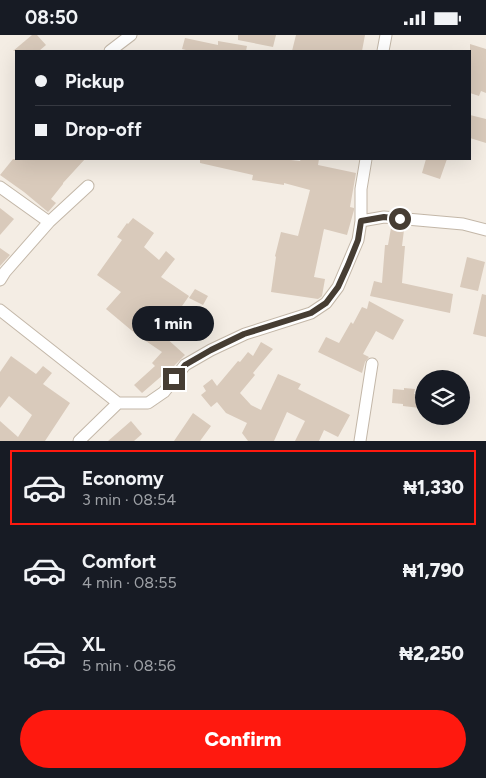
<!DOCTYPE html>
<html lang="en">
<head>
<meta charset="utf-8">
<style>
  body { margin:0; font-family:Figtree,sans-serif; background:#20242c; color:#f1f3f6; height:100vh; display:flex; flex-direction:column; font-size:19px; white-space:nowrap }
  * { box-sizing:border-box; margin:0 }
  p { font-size:16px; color:#9ea1a6 }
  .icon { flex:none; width:28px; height:28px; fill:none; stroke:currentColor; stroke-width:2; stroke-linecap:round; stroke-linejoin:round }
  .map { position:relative; height:406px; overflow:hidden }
  .panel { display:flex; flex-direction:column; background:#171b24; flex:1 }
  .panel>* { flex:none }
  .hud { position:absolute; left:15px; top:15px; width:456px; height:110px; border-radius:0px; box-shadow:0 5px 20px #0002; display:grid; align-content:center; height:110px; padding:0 20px; background:#171b24 }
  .controls { position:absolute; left:415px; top:335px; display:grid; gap:10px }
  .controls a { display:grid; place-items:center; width:55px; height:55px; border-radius:50%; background:#171b24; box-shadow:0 5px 20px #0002; font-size:25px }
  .end { position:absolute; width:22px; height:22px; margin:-11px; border:6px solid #463d33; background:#fff; box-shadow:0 0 0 2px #fff }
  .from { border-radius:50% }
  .bubble { position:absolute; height:35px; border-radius:18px; background:#171b24; box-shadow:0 5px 20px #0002; font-size:16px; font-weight:800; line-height:35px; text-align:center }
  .hud b { display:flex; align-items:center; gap:18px; height:48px; font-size:19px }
  .hud b+b { border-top:1px solid #363941 }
  .hud i { width:12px; height:12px; background:#f1f3f6 }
  ul { padding:9px 0 0; list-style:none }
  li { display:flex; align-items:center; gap:15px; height:75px; margin:0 10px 8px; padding:0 10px; border:2px solid transparent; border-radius:0px }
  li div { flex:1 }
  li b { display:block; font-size:19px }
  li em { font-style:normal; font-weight:800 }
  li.active { border-color:#ff190f }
  li>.icon { width:45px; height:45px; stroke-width:1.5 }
  .action { display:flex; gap:10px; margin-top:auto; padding:10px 20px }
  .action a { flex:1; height:58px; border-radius:30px; background:#ff190f; color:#fff; font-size:20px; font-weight:800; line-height:58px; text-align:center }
  .status { display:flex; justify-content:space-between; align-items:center; height:35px; padding:0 25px; background:#171b24; direction:ltr }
  .status svg { height:14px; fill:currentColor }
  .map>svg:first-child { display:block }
  .building { fill:#d9cabb }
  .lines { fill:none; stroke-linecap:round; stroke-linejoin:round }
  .street-casing { stroke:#c3b7a8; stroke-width:13 }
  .street { stroke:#fff; stroke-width:11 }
  .route { stroke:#463d33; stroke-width:6 }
</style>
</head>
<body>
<div class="status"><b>08:50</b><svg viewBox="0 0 49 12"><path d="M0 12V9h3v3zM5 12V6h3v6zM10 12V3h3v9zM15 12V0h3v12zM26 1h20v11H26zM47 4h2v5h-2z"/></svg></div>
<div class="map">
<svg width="486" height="406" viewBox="0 0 486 406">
  <rect width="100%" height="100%" fill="#f4ede4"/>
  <path class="building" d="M32 0H37L46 10 39 16H13Z
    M238 0H276L273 12 238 5Z
    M296 0H365L362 16H292Z
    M185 3 218 10V6L247 11 246 16H190L182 14Z
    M470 9 486 14V58L481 56 479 61 470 58Z
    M470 80 486 84V108L470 103Z
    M13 124H85L63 148V149L51 164 56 168 48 177 24 157 0 140Z
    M200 124H282L300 126 301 124H319L318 130 356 138 350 172 354 173V175L347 200 324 194 314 242 325 244 322 261 321 262 318 264 271 257 276 222 275 221 281 197 298 201 310 155 284 148V150L252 145 253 140 200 128Z
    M426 124H447L440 144 422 138Z
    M0 173 14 184 0 200Z
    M133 183 154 198 144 212 159 225 166 216 175 224 161 242 189 261 164 297 166 298 164 301 185 320 165 340 164 339 142 358 134 350 155 331 152 328 162 317 137 300 106 274 121 257 97 240 122 205 117 202 127 188 128 189Z
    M391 193 404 195 402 211H405L402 248 453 259 450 278 370 261 374 246 382 248 385 210H388Z
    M0 213 10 220 0 231Z
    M467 222 485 227 478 256 460 252Z
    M195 254 208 261 203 270 189 263Z
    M482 259 486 260V302L473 299Z
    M369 266 404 285 393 305 376 296 363 319 369 322 365 327 362 338 318 317 326 302 339 308 351 287 353 289 362 272 367 274Z
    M261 307 273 314 253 338 255 340 240 358 251 370 261 375 278 339 301 349 298 354 350 380 338 402 324 395 319 406H295L305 386 287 377 274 406H248L242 398 247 388 226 378 217 367 211 372 201 360 206 356 203 351 212 344 217 351 238 326 240 327 248 317 253 321Z
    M11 321 36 339 43 331 52 338 43 349 70 368 45 406H0V386L18 402 32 380 9 361 0 373V337Z
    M404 353 415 354 414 359 421 360 420 373 403 371V369L392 368 393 354 404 355Z
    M193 378 211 391 200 406H174Z
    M131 386 142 399 134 406H108Z"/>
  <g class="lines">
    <defs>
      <path id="street" d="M110 16 131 0
        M383 16 386 0
        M0 152 49 187
        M361 186 384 182 463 189 486 195
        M0 245 5 237 49 187 88 151
        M0 275 118 368
        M79 406 118 368H148L164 357 185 330 211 315 245 299 311 278 326 268 338 252 358 205 361 186V154L366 124
        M360 406 372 329"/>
    </defs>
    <use href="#street" class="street-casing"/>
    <use href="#street" class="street"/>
  </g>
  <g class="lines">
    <path class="route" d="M174 344 185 330 211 315 244 299 311 278 326 268 338 252 348 230 358 205 361 186 384 182 400 184"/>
  </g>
</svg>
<div class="controls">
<a><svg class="icon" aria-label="layers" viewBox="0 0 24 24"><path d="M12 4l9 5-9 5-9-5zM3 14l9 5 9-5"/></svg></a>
</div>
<i class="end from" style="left:400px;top:184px"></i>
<i class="end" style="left:174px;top:344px"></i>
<div class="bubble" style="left:132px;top:271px;width:82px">1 min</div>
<div class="hud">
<b><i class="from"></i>Pickup</b>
<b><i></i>Drop-off</b>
</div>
</div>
<section class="panel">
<ul>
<li class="active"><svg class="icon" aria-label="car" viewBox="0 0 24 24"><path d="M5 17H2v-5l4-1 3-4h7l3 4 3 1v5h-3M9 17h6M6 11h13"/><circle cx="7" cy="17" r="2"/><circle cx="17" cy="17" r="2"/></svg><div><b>Economy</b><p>3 min · 08:54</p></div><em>₦1,330</em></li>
<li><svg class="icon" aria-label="car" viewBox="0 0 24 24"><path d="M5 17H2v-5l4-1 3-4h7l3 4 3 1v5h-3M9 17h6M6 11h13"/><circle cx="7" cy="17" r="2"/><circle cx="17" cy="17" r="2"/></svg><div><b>Comfort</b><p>4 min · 08:55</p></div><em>₦1,790</em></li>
<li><svg class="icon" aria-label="car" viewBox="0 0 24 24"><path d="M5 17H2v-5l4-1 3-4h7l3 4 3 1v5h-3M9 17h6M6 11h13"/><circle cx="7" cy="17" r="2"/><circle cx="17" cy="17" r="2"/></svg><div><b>XL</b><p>5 min · 08:56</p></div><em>₦2,250</em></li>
</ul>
<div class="action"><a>Confirm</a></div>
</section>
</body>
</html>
